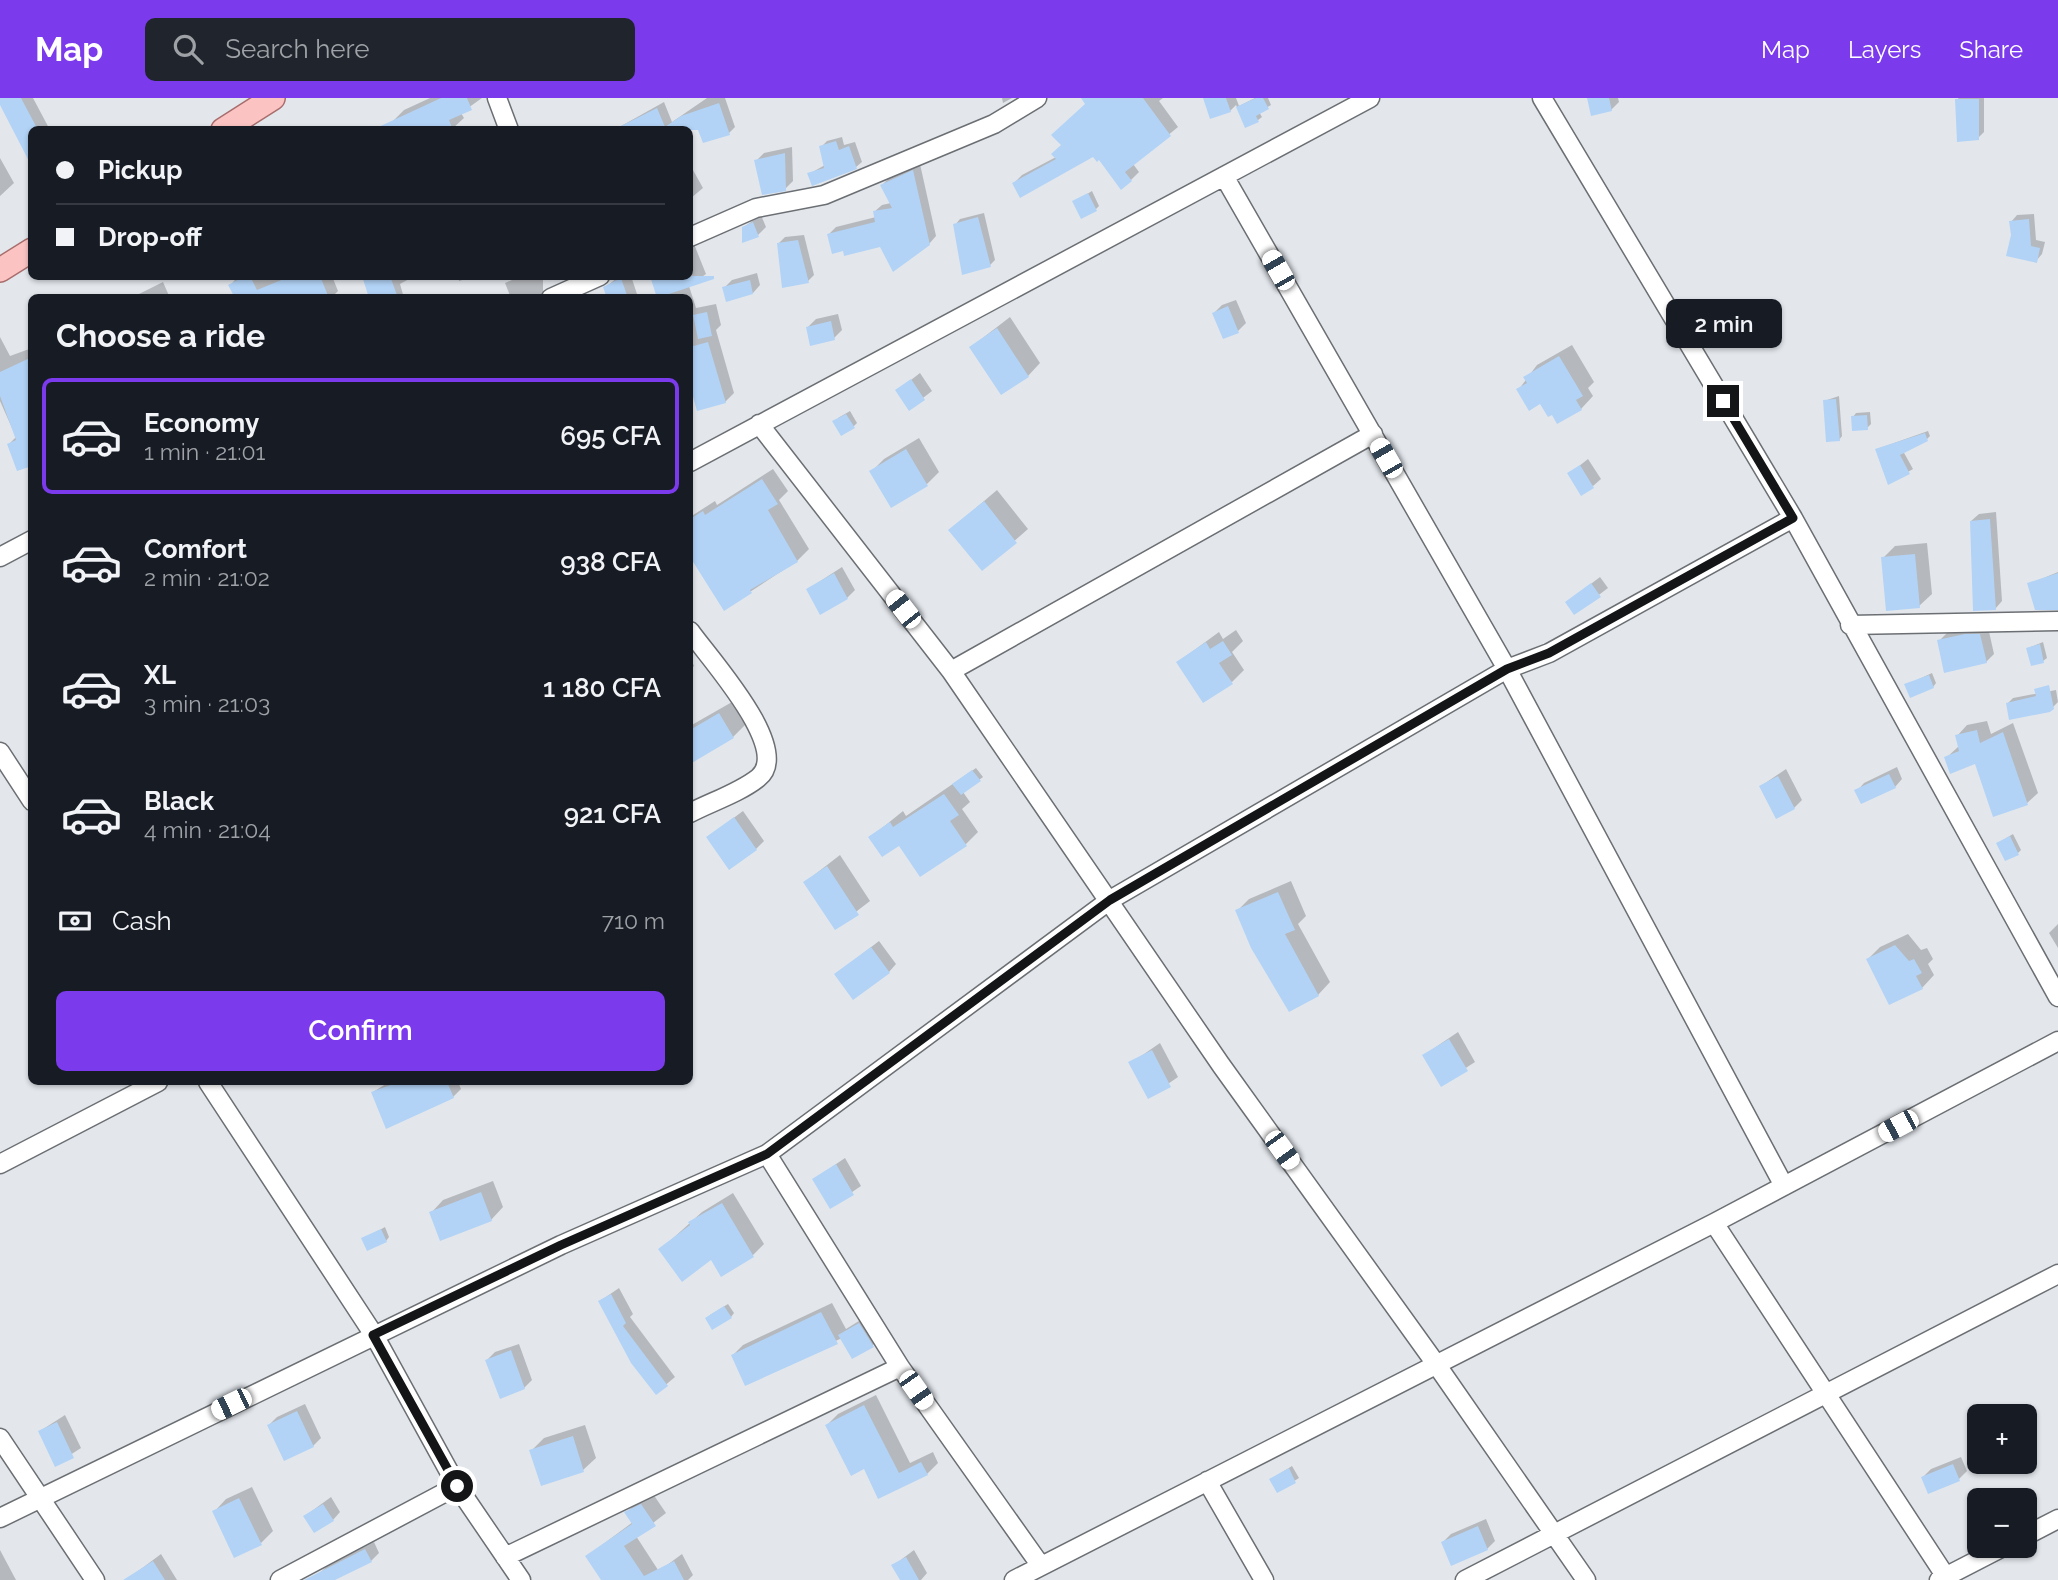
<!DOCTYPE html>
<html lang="en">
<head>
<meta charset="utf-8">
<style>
  body { margin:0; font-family:Raleway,sans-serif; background:#20242c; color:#f1f3f6; height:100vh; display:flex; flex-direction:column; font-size:26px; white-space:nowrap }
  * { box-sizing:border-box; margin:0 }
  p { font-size:23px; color:#9ea1a6 }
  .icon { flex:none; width:38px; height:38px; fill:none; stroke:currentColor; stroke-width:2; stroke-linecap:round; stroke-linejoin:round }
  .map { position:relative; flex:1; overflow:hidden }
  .drawer { position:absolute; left:28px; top:196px; width:665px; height:791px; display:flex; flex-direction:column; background:#171b24; border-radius:10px; box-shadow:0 2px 5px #0004 }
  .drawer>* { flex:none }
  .guide { position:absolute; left:28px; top:28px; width:665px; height:154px; border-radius:10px; box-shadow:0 2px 5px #0004; display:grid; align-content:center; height:154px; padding:0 28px; background:#171b24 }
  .buttons { position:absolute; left:1967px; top:1306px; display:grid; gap:14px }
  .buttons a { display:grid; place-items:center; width:70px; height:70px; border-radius:10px; background:#171b24; box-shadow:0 2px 5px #0004; font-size:35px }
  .end { position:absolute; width:32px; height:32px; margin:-16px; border:9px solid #131517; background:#fff; box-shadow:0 0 0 4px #fff }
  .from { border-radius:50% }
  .bubble { position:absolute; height:49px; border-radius:10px; background:#171b24; box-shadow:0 2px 5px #0004; font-size:23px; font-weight:600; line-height:49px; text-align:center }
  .car { position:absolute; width:21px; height:42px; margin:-21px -10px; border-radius:9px; box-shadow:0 0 5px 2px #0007; background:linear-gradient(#fff 24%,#345 0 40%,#fff 0 76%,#345 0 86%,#fff 0) }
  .guide b { display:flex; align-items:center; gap:24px; height:66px; font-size:26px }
  .guide b+b { border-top:2px solid #363941 }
  .guide i { width:18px; height:18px; background:#f1f3f6 }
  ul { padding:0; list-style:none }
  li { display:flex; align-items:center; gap:21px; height:116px; margin:0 14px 10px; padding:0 14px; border:4px solid transparent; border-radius:10px }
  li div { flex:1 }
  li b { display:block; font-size:26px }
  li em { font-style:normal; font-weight:600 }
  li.selected { border-color:#7c3aed }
  li>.icon { width:63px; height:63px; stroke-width:1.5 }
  h2 { padding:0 28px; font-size:32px; line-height:84px }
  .pay { display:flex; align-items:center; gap:18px; height:77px; padding:0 28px; font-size:26px }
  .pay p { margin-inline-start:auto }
  .action { display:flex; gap:14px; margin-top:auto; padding:14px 28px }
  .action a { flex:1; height:80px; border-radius:10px; background:#7c3aed; color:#fff; font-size:28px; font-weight:600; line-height:80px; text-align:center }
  header { display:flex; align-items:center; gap:42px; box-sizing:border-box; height:98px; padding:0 35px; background:#7c3aed; color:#fff }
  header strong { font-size:33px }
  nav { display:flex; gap:38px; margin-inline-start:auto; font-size:24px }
  .search { width:490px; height:63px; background:#20242c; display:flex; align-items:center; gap:18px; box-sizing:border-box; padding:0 24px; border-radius:10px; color:#9ea1a6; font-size:26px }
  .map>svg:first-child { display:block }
  .shadow { fill:#0003 }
  .building { fill:#b2d3f6 }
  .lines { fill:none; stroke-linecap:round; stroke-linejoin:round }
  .minor-casing { stroke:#6b6f73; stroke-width:21 }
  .major-casing { stroke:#a86d6c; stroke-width:26 }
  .minor { stroke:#fff; stroke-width:18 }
  .major { stroke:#fbc4c2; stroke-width:23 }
  .route { stroke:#131517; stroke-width:9 }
</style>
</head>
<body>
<header>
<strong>Map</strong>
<div class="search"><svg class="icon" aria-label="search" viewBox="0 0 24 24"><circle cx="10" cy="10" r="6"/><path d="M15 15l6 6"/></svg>Search here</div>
<nav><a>Map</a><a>Layers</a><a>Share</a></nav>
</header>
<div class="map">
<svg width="2058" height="1482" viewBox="0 0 2058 1482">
  <rect width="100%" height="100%" fill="#e3e7ec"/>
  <path class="shadow" d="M0 0H33L50 32H32L0 6Z
    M430 0H482L461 15 464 20 452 31 393 23 404 12Z
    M707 0H725L735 29 729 35 696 19 684 32H614L664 4 672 24Z
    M1002 0H1012L1003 5Z
    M1083 0H1163L1159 3 1178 29 1133 66 1139 74 1131 82 1094 57 1014 85 1022 77 1056 59 1087 6Z
    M1205 0H1236L1239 8 1255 0H1268L1271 7 1259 14 1262 19 1258 22 1246 28 1236 7 1230 13Z
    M1589 0H1618L1619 4 1611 12Z
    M1958 0H1984V34L1978 40Z
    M842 39 844 47 855 44 862 64 856 69 809 76 825 67 821 49 827 43Z
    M792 49 793 83 785 91 756 63 764 55Z
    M0 60 14 85 0 98Z
    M920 66 936 138 929 146 844 151 829 136 836 129 876 119 874 114 882 107 891 105 882 87 889 80Z
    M693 72 703 90 691 100 690 74Z
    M1092 93 1099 108 1096 111 1074 104Z
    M984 115 995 162 990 167 955 127 960 121Z
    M2034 116 2036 142 2045 144 2042 156 2036 163 2012 138 2011 124 2017 117Z
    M761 117 766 129 758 137 744 129Z
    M804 137 814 177 808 183 779 145 785 139Z
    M694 146 706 176 689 188 696 210 716 206 721 227 716 232 734 295 725 304 698 311 690 281V200H659L652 178H690V148Z
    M757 175 760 187 753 195 724 190 732 182Z
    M238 178H332L338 193 331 200H237L230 188Z
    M366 178H410L411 180 400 186 404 200H370Z
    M458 178H475L459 183Z
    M521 178H543V200H511L505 185Z
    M619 178H631L637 196 634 200H608L605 190Z
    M163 184 170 200H131Z
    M1236 202 1246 225 1238 233 1224 239 1214 215 1222 207Z
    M838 216 842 232 834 240 808 229 816 221Z
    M1010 219 1040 265 1028 278 971 249Z
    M0 239 10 258 32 250V366L9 346 16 339 0 303Z
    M1572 247 1594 284 1588 290 1593 298 1581 311 1541 304 1519 291 1537 267Z
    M920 275 932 293 910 310 898 292Z
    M1839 298 1842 338 1839 342 1824 303Z
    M850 313 857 325 853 329 838 320Z
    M1870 314 1871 326 1867 330 1853 319 1856 315Z
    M1928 333 1930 338 1927 341 1903 353 1913 371 1889 385 1877 351Z
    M919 340 939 374 927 386 871 374 884 361Z
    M1588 361 1601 381 1593 388 1569 376Z
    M773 371 788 393 779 402 809 451 797 463 724 511 690 456V419L715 403 717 407Z
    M997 392 1028 431 982 471 950 432Z
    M1996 414 2002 503 1995 511 1971 423 1979 416Z
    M1927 445 1932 496 1919 508 1883 460 1895 448Z
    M842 469 855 492 847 500 808 491Z
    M2058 474V510L2029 486Z
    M1600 479 1608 490 1575 515 1567 504Z
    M1988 529 1994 556 1986 564 1939 543 1947 535Z
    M1236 532 1243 543 1232 554 1244 572 1232 584 1178 564 1219 534 1223 541Z
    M2043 544 2047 560 2043 563 2028 550Z
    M690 558 694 568 690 572Z
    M1932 575 1936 585 1933 589 1906 587Z
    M2056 592 2058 604 2053 609 2008 605 2013 600Z
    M732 604 745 627 733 639 690 664V628Z
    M1987 623 1991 636 2013 625 2038 695 2027 705 1994 717 1976 664 1946 660 1959 648 1957 638 1967 627Z
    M1897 669 1902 681 1895 689 1857 693 1864 685Z
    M976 670 983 679 963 694 970 704 962 711 978 734 966 746 871 739 903 713 906 718Z
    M1786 671 1802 702 1794 710 1761 688Z
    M743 713 764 743 756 751 708 739Z
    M2013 736 2021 752 2018 755 1998 745Z
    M840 757 870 803 835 830 805 784Z
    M1291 783 1306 818 1298 826 1330 884 1318 897 1237 813 1249 801Z
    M2058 826V850L2049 835Z
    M1908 836 1921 852 1927 850 1933 861 1928 866 1934 877 1922 890 1868 861 1880 849Z
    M879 843 896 866 889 874 836 876Z
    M1458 934 1475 964 1441 986 1424 957Z
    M1160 945 1178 979 1149 999 1131 965Z
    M389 984H458L461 991 453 999 373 994Z
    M845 1060 861 1088 830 1109 814 1081Z
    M493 1083 503 1109 491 1122 431 1115 443 1102Z
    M733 1095 764 1146 753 1157 722 1176 712 1160 660 1152 702 1114Z
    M385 1129 389 1139 386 1143 363 1141Z
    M619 1190 633 1216 630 1219 675 1279 656 1295 600 1203Z
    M832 1205 846 1231 867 1218 881 1239 873 1247 842 1240 746 1285 733 1257 743 1247Z
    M728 1206 734 1215 731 1219 710 1217Z
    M519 1246 532 1282 524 1290 487 1262 495 1254Z
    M876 1297 910 1365 933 1354 938 1365 927 1376 878 1399 864 1369 827 1327 838 1316Z
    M305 1306 321 1340 313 1348 285 1361 269 1327 277 1319Z
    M65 1317 81 1350 56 1366 40 1333Z
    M585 1327 596 1360 583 1372 531 1353 544 1340Z
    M1961 1359 1967 1373 1959 1381 1923 1379 1931 1371Z
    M1292 1368 1299 1380 1278 1393 1271 1381Z
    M252 1389 273 1433 261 1445 214 1414 226 1401Z
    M653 1396 666 1415 636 1438 660 1475 653 1482H603L587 1458 633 1424 627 1414 638 1403Z
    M331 1399 340 1414 333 1422 305 1418Z
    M1486 1421 1495 1443 1487 1451 1443 1444 1451 1436Z
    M374 1444 379 1455 371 1463 331 1482H323L320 1475 328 1467Z
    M0 1452 16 1482H0Z
    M914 1452 927 1475 921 1482H902L894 1467Z
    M161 1456 177 1482H137L133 1477Z
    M682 1456 693 1477 688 1482H669L663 1470Z"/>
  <path class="building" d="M0 0H21L38 32H32V69L0 7Z
    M441 0H467L472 12 449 22 453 32H372Z
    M1081 0H1143L1171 38 1125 74 1132 83 1121 92 1099 62 1097 64 1093 59 1020 100 1012 85 1056 61 1051 56 1061 47 1051 37 1085 6Z
    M1203 0H1226L1231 14 1210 21Z
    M1256 0H1263L1269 11 1256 18 1259 24 1245 30 1236 9Z
    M1587 0H1609L1612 13 1591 18Z
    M1955 1H1979V42L1957 44Z
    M719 5 730 37 703 45 698 32H613L657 10 665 29 681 18Z
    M836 43 839 52 849 48 857 71 812 88 807 75 824 70 819 48Z
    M785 55 786 93 762 97 754 62Z
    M913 72 930 147 893 174 880 149 844 158 843 153 832 156 827 136 875 124 873 113 892 110 880 87Z
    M1088 95 1097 113 1081 121 1072 103Z
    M978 119 991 169 962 177 953 126Z
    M2029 121 2031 148 2040 150 2037 165 2006 158 2011 137 2009 123Z
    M753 124 759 139 742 145V129Z
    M798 142 809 185 782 190 777 145Z
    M245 178H250L257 192 291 178H320L329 200H235L228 187Z
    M362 178H390L398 200H369Z
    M650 178H714V181L657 200Z
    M621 180 628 200H607L603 189Z
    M750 182 753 196 726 204 722 189Z
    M1228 208 1239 235 1223 241 1212 215Z
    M707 214 712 238 698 241 693 217Z
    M831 223 835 242 810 248 806 229Z
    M997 230 1029 279 1001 297 969 249Z
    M708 244 726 305 697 313 690 288V249Z
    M1559 258 1583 298 1576 302 1582 312 1557 326 1552 317 1548 319 1540 306 1529 313 1516 291 1527 285 1523 279Z
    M32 259V368L17 373 7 346 16 342 0 298V274Z
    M911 281 925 302 909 313 895 292Z
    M1836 301 1840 343 1826 344 1823 302Z
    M846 316 855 330 841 338 832 323Z
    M1867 317 1868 332 1852 333 1851 318Z
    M1925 335 1928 343 1900 357 1910 376 1888 387 1875 351Z
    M906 351 928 388 891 410 869 373Z
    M1580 367 1594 390 1581 398 1567 375Z
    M762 381 778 406 768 412 798 464 750 492 752 495 724 513 690 459V421L703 413 705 417Z
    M984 403 1017 445 982 473 948 432Z
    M1990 421 1996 512 1973 513 1970 423Z
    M1915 456 1920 510 1886 513 1881 459Z
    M834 475 848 501 820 517 806 491Z
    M2058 475V512H2035L2027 485Z
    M1591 485 1601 499 1574 517 1565 504Z
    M1965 536H1980L1987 565 1944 575 1937 542Z
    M1223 543 1232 557 1219 565 1233 586 1203 605 1176 564 1206 544 1210 551Z
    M2040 546 2044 565 2031 568 2026 550Z
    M1929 577 1934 590 1910 600 1904 586Z
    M2049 587 2054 611 2050 614 2009 622 2006 605 2036 598 2034 591Z
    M719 615 734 640 690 666V632Z
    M1977 632 1980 645 2003 634 2028 707 1993 719 1975 666 1950 676 1944 659 1959 653 1955 637Z
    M972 672 981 683 961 697 952 686Z
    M1889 676 1896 690 1861 706 1854 692Z
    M1778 678 1795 711 1776 721 1759 688Z
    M944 696 959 717 950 723 967 748 920 779 899 748 882 759 868 739 890 724 893 729Z
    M734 719 757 752 729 772 706 739Z
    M2010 738 2019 757 2005 763 1996 745Z
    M827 768 859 817 835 832 803 784Z
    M1278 794 1295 832 1285 836 1319 898 1289 914 1251 850 1235 812Z
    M1895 847 1909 863 1914 861 1922 875 1916 878 1923 891 1889 907 1866 861Z
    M871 849 890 875 853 902 834 876Z
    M1449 941 1468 973 1441 989 1422 957Z
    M1152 952 1171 989 1148 1001 1128 964Z
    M399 984H447L454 1000 386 1031 371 994Z
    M836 1066 854 1097 830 1111 812 1081Z
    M481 1094 492 1123 440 1143 429 1114Z
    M722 1105 754 1159 721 1179 711 1162 682 1184 658 1151 690 1127 688 1124Z
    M381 1131 387 1144 367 1153 361 1140Z
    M611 1196 626 1225 623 1228 668 1288 656 1297 631 1265 598 1203Z
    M724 1208 732 1220 712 1232 705 1220Z
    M821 1214 838 1246 745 1288 731 1257Z
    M859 1225 874 1249 852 1261 838 1237Z
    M511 1252 525 1291 500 1301 485 1262Z
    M864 1307 899 1375 921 1364 928 1377 878 1401 864 1371 851 1378 825 1327Z
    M297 1313 314 1349 284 1363 267 1327Z
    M57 1324 74 1360 55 1369 38 1333Z
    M573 1338 584 1374 541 1388 529 1352Z
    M1953 1366 1960 1383 1928 1396 1921 1379Z
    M1289 1370 1296 1385 1277 1395 1269 1381Z
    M239 1400 262 1447 234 1460 212 1413Z
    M323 1406 334 1423 314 1435 303 1418Z
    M641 1406 656 1428 624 1448 644 1478 674 1463 684 1482H601L585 1458 632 1426 624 1414Z
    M1478 1428 1488 1452 1451 1468 1441 1444Z
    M365 1451 372 1464 335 1482H304Z
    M906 1459 919 1482H900L891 1467Z
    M153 1463 165 1482H123Z"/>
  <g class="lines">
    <defs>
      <path id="minor" d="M497 0 509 32
        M1542 0 1793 420 2058 899
        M1224 78 1507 571 1784 1088
        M690 139 756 110 824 97 994 26 1037 0
        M551 200 600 178
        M759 326 951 573 1221 967 1436 1266 1586 1482
        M690 364 1370 0
        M0 459 32 442
        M1850 527 2058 523
        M690 533C708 559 794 652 758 680 739 695 711 704 690 715
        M951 573 1373 336
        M0 654 32 703
        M208 984 374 1237 457 1388 521 1482
        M767 1056 1110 802 1507 571 1549 555 1793 420
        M0 1066 158 984
        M1714 1125 1948 1482
        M0 1340 95 1482
        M1207 1383 1264 1482
        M0 1420 561 1147 767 1056 900 1269 1041 1468
        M2025 1438 2058 1421
        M505 1459 900 1269
        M280 1482 457 1388
        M1014 1482 1714 1125 2058 943
        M1465 1482 2058 1176
        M1939 1482 2007 1447"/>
      <path id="major" d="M223 32 273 0
        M0 172 32 152"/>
    </defs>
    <use href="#minor" class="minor-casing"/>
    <use href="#major" class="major-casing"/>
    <use href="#minor" class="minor"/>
    <use href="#major" class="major"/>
  </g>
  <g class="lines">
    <path class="route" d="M457 1388 373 1237 561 1147 767 1056 1110 802 1507 571 1549 555 1793 420 1723 303"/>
  </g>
</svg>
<div class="buttons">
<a>+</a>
<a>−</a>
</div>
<i class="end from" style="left:457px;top:1388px"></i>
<i class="end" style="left:1723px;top:303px"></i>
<div class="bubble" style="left:1666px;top:201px;width:116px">2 min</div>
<i class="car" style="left:1278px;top:172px;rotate:330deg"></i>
<i class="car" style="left:1386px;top:360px;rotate:330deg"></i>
<i class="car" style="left:903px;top:511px;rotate:322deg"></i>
<i class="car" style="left:1898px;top:1028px;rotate:242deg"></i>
<i class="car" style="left:1282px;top:1052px;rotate:144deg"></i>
<i class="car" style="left:916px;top:1292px;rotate:145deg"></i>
<i class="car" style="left:231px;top:1306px;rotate:244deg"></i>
<div class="guide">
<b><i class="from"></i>Pickup</b>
<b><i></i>Drop-off</b>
</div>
<section class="drawer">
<h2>Choose a ride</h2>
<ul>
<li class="selected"><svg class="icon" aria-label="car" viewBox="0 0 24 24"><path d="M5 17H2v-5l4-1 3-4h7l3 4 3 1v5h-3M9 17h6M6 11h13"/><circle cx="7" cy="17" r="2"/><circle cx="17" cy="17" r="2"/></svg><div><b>Economy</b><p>1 min · 21:01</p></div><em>695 CFA</em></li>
<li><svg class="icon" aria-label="car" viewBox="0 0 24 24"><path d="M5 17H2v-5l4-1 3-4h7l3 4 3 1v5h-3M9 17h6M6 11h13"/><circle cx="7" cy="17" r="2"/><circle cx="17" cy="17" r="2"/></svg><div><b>Comfort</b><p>2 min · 21:02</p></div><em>938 CFA</em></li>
<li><svg class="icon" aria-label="car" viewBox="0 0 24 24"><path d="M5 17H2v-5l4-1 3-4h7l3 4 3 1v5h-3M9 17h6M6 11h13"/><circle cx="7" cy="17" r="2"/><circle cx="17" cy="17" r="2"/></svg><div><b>XL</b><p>3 min · 21:03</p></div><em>1 180 CFA</em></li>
<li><svg class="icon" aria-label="car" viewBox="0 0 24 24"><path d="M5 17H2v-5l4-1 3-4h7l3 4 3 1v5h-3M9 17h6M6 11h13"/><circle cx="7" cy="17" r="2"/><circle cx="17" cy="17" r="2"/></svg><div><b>Black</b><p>4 min · 21:04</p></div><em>921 CFA</em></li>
</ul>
<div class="pay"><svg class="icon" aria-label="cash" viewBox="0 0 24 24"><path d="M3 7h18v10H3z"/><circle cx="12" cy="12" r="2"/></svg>Cash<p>710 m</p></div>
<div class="action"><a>Confirm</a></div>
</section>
</div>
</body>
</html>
